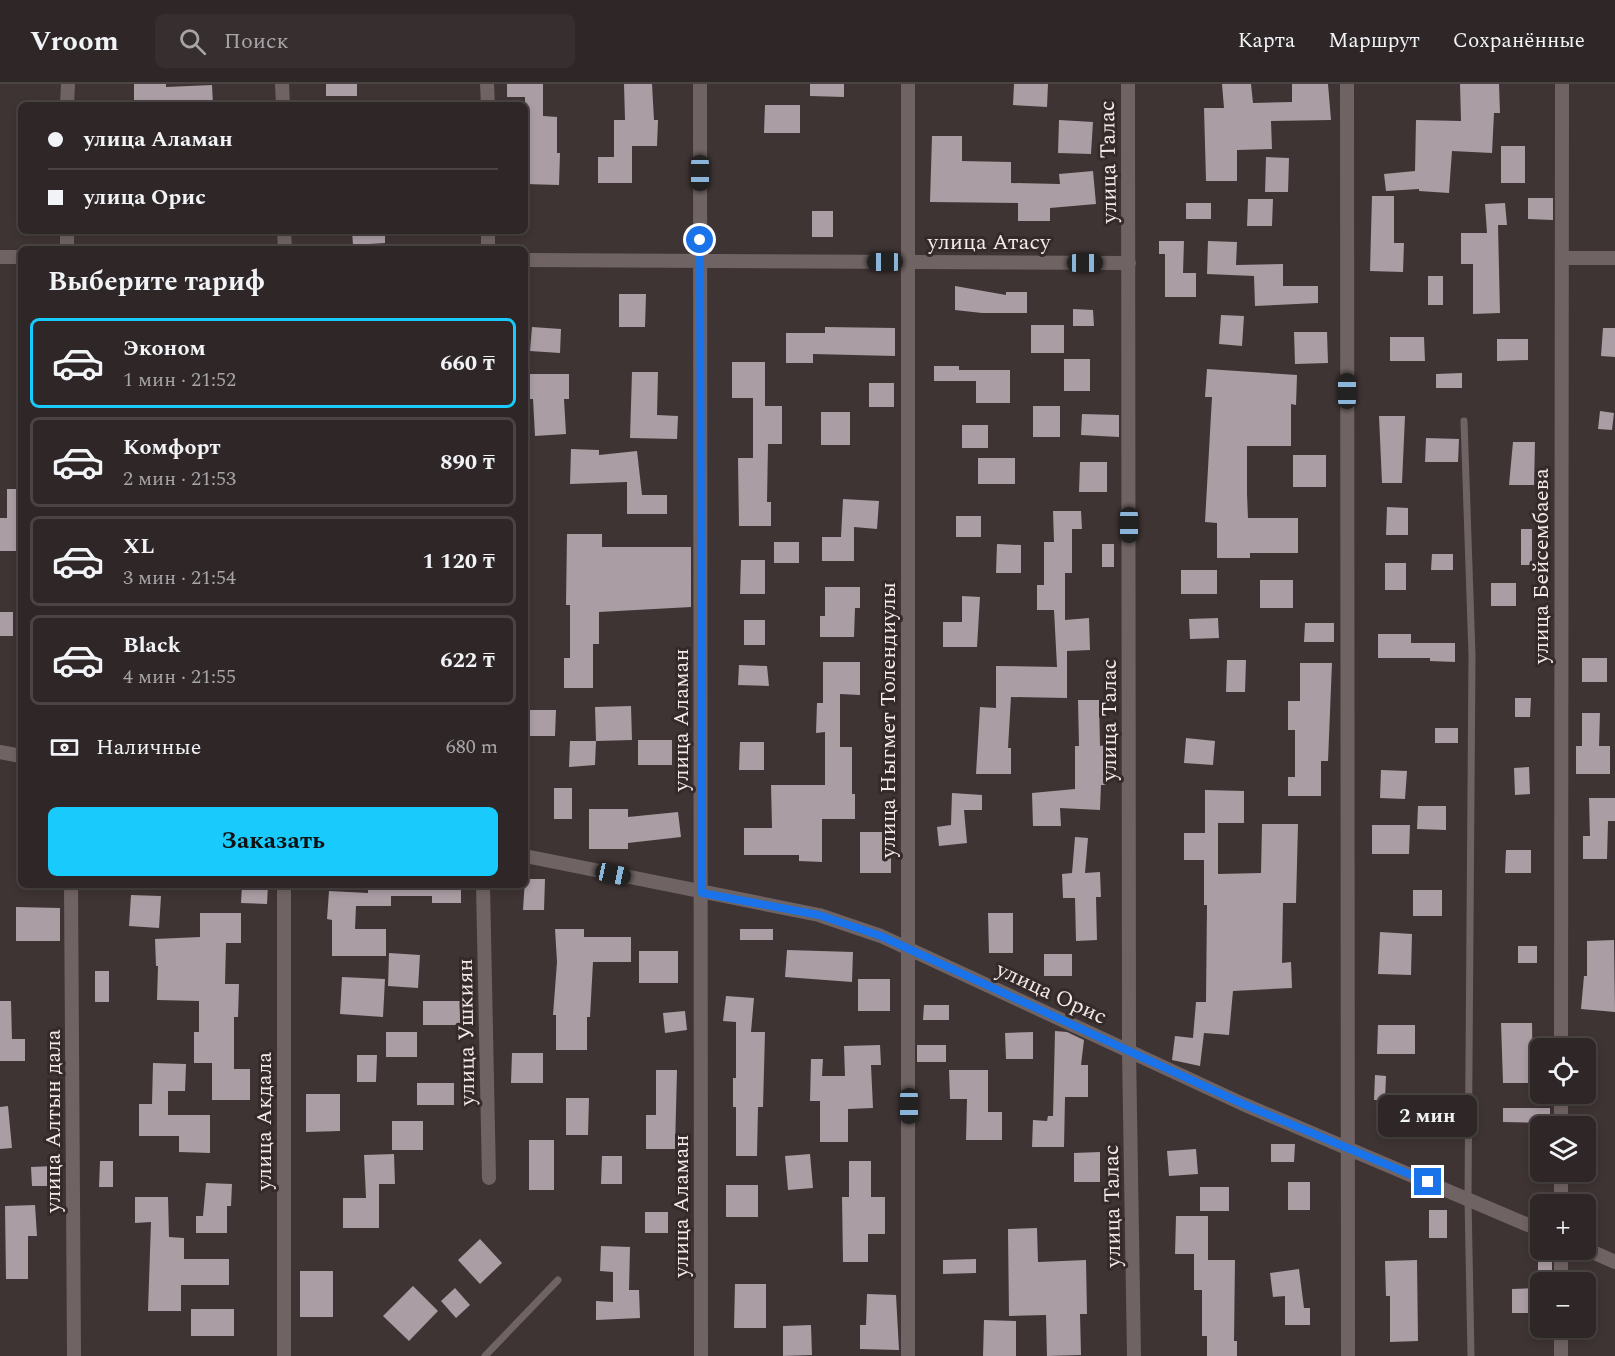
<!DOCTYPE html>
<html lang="ru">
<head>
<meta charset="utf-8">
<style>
  body { margin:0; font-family:Spectral,serif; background:#372f2f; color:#f1f3f6; height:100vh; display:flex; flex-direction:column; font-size:22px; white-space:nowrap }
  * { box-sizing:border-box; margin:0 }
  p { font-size:20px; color:#a7a5a7 }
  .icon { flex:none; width:33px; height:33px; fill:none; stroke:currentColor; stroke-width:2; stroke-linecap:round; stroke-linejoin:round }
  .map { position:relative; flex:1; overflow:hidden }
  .drawer { position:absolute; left:18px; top:162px; width:510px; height:642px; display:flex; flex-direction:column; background:#2f2727; border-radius:9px; box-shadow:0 3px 9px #0003,0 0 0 2px #4a4444 }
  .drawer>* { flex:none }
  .top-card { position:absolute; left:18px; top:18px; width:510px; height:132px; border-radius:9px; box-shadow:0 3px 9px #0003,0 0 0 2px #4a4444; display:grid; align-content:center; height:132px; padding:0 30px; background:#2f2727 }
  .controls { position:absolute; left:1530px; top:954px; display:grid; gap:12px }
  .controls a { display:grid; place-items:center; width:66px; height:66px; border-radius:9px; background:#2f2727; box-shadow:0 3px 9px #0003,0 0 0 2px #4a4444; font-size:30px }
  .end { position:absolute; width:27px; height:27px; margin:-14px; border:8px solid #1a73e8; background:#fff; box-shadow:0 0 0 3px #fff }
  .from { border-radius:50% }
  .bubble { position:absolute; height:42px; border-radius:9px; background:#2f2727; box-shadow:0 3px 9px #0003,0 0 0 2px #4a4444; font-size:20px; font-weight:700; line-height:42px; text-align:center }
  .car { position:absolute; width:18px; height:36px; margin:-18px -9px; border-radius:8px; box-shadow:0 0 4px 2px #0007; background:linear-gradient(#222 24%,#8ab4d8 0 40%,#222 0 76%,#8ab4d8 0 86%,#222 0) }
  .top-card b { display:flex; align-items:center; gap:21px; height:57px; font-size:22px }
  .top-card b+b { border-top:2px solid #4a4444 }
  .top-card i { width:15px; height:15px; background:#f1f3f6 }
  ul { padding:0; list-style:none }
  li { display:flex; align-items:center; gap:18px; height:90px; margin:0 12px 9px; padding:0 18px; border:3px solid #4a4444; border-radius:9px }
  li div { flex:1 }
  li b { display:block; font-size:22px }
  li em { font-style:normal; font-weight:700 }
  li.active { border-color:#19cafc }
  li>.icon { width:54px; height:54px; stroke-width:1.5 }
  h2 { padding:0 30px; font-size:27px; line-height:72px }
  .pay { display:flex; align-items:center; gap:15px; height:66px; padding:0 30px; font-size:22px }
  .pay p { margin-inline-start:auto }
  .button { display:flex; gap:12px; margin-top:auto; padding:12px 30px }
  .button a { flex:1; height:69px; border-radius:9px; background:#19cafc; color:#111; font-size:24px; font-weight:700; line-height:69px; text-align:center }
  header { display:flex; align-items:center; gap:36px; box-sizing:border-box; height:84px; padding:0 30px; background:#2f2727; border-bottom:2px solid #4a4444 }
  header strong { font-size:28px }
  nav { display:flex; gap:33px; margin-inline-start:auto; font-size:21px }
  .search { width:420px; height:54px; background:#372f2f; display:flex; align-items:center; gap:15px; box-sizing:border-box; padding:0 21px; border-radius:9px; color:#a7a5a7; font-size:22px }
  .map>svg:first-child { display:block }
  .building { fill:#aa9da4 }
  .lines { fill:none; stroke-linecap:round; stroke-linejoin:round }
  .service { stroke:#706363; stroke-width:7 }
  .minor { stroke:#706363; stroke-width:14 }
  .route { stroke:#1a73e8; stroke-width:8 }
  .labels { text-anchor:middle; stroke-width:6; stroke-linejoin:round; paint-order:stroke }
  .street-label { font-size:22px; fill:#f2eaea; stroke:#352a2a }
</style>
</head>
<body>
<header>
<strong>Vroom</strong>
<div class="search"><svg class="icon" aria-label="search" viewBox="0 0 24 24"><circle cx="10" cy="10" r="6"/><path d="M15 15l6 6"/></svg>Поиск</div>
<nav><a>Карта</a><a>Маршрут</a><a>Сохранённые</a></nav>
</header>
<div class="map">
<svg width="1615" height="1272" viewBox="0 0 1615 1272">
  <rect width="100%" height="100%" fill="#3f3434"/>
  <path class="building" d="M134 0H166V3L212 1 213 21 134 18Z
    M326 0H357V12H326Z
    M507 0H543V32L557 33V69H560L559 101 525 100V13H507Z
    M624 0H652L654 36H658L657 62H632V99H598V73H614V36H625Z
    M810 0H844V13L810 12Z
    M1014 0H1048L1047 23 1013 21Z
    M1222 0H1251L1253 19 1292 18V0H1328L1331 36 1271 37 1272 65 1237 66V97H1206L1204 24H1224Z
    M1460 0H1499L1500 29H1494L1492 69 1452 67 1449 109 1419 107V105L1386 107 1384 90 1415 87 1416 36 1461 37Z
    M765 21H800V49H764Z
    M1059 36 1093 38 1091 70 1058 69Z
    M932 52H962V77L1011 78V99L1060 100 1059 90 1093 87 1096 120 1050 124V137H1018V119L930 118Z
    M1501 62H1525V99H1501Z
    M1266 73 1289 74 1288 108H1265Z
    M1372 112H1394V159H1404L1403 188 1370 187Z
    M1528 114H1553V136L1528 135Z
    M1248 115H1273L1272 142H1247Z
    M1186 119H1211V135H1186Z
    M1505 119 1507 141H1498L1500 229 1473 230V180H1461V149H1487L1485 120Z
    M812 127H833V153H812Z
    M352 147H385V159L353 161Z
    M1159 157H1184L1183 189H1196V213H1165V170H1159Z
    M1208 157 1237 158 1236 181 1283 180V202H1318V219L1255 222 1254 192 1207 190Z
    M1428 192H1443V221H1428Z
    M955 202 1006 211V208H1027V229H982L955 226Z
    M619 210H646L645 243H619Z
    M1073 225 1093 226 1094 242H1073Z
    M1221 231 1244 232 1242 262 1219 260Z
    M1031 241H1064V269H1031Z
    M532 243 561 245 560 269 530 267Z
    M825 243 895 244V272L813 270V279H786V249H825Z
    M1603 244H1615V273L1601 272Z
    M1294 248H1327L1328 279 1295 280Z
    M1390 253H1424L1425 277H1390Z
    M1497 255H1528V276L1497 277Z
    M1064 275H1090V307H1064Z
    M732 278H765V322H782V360H768L767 418H771V442H739L738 374H753V314H732Z
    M934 282H959V286H1010V319H976V297H934Z
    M1207 285 1297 291 1296 321 1291 320V362H1247V410L1248 434H1298V469H1250V474H1217V439L1205 438 1212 313H1205Z
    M632 288H658L657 331 678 332 677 355 630 354Z
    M1462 289V304H1436V290Z
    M529 290H569V315H564L566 350 535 352 533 315H529Z
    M869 299H894V323H869Z
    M1033 322H1060V353H1033Z
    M1600 327 1614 329 1612 346 1598 345Z
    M821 328H850V361H821Z
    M1082 330 1119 331V353L1081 351Z
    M1379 332H1405L1402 399H1382Z
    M962 341H988V364H962Z
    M1426 354 1459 355 1458 378H1425Z
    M1513 358H1535L1534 401H1509Z
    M571 365 599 366V371L637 367 642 411H667V430H627V398L570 400Z
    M1293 371H1326V403H1293Z
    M978 374H1015V400H978Z
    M1080 378H1107V408H1079Z
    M7 405H21V467H0V434H7Z
    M843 415 879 417 877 445 854 443V477H822V453H841Z
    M1387 423 1408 424V451H1386Z
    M1053 427H1081L1082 445H1072V489H1065V536L1089 534 1090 566 1067 567V614L1011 613 1008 664H1011V690H976L980 623 996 624V582L1057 583 1054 526H1037V501H1044V458H1054Z
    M956 432H981V453H956Z
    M1521 445H1532V481H1521Z
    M567 450H602V463H691V523L599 528V560H593V604H564V574H570V521H566Z
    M774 458H799V479H774Z
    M997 460 1021 461V489H996Z
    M1102 460H1114V483H1102Z
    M1432 470H1453V486H1431Z
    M741 476H765V510H740Z
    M1385 479H1406V506H1385Z
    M1181 486H1217V510H1181Z
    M1260 496H1293V524H1260Z
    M1491 499H1516V522H1491Z
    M825 503H860V524H855L854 553H820V532H825Z
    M962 512 980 513 977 563H943V538H962Z
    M0 528H13V552H0Z
    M1218 534 1219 554 1190 555 1189 535Z
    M744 536H765V561H744Z
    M1305 539H1334V558H1304Z
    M1378 550H1411V559H1455V578L1430 577V574H1378Z
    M1582 574H1607V598H1582Z
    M1227 576H1246L1245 608H1226Z
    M823 578H860V611L840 610V663H852V710H855V735H822V778L799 777V771H744V744H772L771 701H825V648L816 649 817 619H823Z
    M1300 579H1332L1328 677H1321V712H1288V693H1295V646H1288V617H1300Z
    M739 581 767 582 769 602 738 601Z
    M1515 614H1531L1530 633H1515Z
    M1078 616H1099L1100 662 1106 661V701H1101L1100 726 1060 724 1061 742H1033L1032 709 1075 705V662H1079Z
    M631 622 632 656 596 657 595 623Z
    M525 626H556L555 652H525Z
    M1582 629H1600L1599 662H1610V690H1576V662H1582Z
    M1435 644H1458V659H1435Z
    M1186 654 1215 657 1213 681 1184 679Z
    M638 656H672V681H638Z
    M570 657H596L595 681 569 683Z
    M740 658H764V686H739Z
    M1529 683 1530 710 1515 711 1514 684Z
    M1381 686 1407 687 1405 715 1380 714Z
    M554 704H572V735H554Z
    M1205 706 1244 707V739H1218V790L1261 789 1262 740H1298L1296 819H1283L1282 879 1291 878 1292 904 1233 907 1229 951 1204 949 1200 982 1172 976 1175 952 1193 954 1196 918H1206L1207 821H1204V776H1184V749H1205Z
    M952 709 982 711V726H964L967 759 939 762 937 743 951 741Z
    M1589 714H1615V737H1608L1607 775H1583V752H1590Z
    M1418 722H1446V746L1417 745Z
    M589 725H628V733L678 728 681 753 628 759V765H589Z
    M1372 741H1410L1409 770H1372Z
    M860 748H891V789H860Z
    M1075 753 1088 754 1085 789 1100 788 1101 813H1096L1097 856 1076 857 1075 814H1063L1062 790 1072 789Z
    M1506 766H1531V789H1505Z
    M525 795H545L544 826H523Z
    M242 801H268L267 820 241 819Z
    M368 801H461V819H432V812H391V822H356L355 845H386V872H332V836L327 835 329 807 368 809Z
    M1413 806H1442V832H1413Z
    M131 811 161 812 159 844 129 842Z
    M16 823 60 824V857H16Z
    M200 829H241V859H226L225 900H239L238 933H234V985H250V1016H212V979H194V948H199V917L157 916 158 882H156L155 855 200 853Z
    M988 829H1013V869H989Z
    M555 845H584V853H631V878H593L590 933H587V966H556V931H553L557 878Z
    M740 845H773V856H740Z
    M1380 848 1412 850 1411 891 1378 890Z
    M1614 856 1615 928 1581 925 1584 892H1587V857Z
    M1518 862H1537V879H1518Z
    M787 866 853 868 852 898 785 893Z
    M639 867H678V899H639Z
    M389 869 420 871 418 904 388 902Z
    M1044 870H1072V892H1044Z
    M95 887H109V918H95Z
    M342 893 385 895 383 933 340 930Z
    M858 895H890V927H858Z
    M726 912 754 914 751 948H765L763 1023H758L757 1072H736V1023H733V994H736V938L723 937Z
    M0 917H11L12 955H25V977H0Z
    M423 917H465V941H423Z
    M924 921H949V936H923Z
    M685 927 687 946 665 949 663 929Z
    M1501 939H1532L1533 999H1503Z
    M1378 941H1415V970H1377Z
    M1055 947 1067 948 1084 956 1081 981H1088V1013H1065L1064 1063H1032L1033 1036 1047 1037 1048 1032H1053Z
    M386 948H417V973H386Z
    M1033 948V975H1006L1005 949Z
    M880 961 881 981H871L873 1024 848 1025V1058H820V1017H810L811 975H823L822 992H845L844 962Z
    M917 961H946V978H917Z
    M512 969H543V999H511Z
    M357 971H377L376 998H357Z
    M153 979 186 980 185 1007H168V1031H210V1069L179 1068V1052H139V1020H152Z
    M656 986H677L675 1065H646V1031H656Z
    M949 986H988V1028H1002V1056H966L967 1015H950Z
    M1375 991 1386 992 1385 1016H1374Z
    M417 999H454V1021H417Z
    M306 1010H340V1047L306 1048Z
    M566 1014H589L588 1051H566Z
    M8 1022 12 1064 0 1065V1023Z
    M1503 1024H1550V1039L1503 1038Z
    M392 1037H423V1066H392Z
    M529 1056H554V1106H529Z
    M1271 1060H1295L1294 1078H1271Z
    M1196 1065 1198 1090 1169 1092 1167 1067Z
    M1100 1068V1098H1074V1069Z
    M394 1070 395 1100H379V1144H343V1114H366L364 1071Z
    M810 1070 813 1104 788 1106 785 1072Z
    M602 1072H622V1100H601Z
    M100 1077H113V1103H99Z
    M849 1077H871V1113H885V1150H868V1178H843L842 1113H849Z
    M54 1082V1102H32L31 1083Z
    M1288 1098H1310V1126H1288Z
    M206 1099 232 1100 231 1122H227V1149H196V1132H203Z
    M726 1101H758V1133H726Z
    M1200 1103H1229V1127H1200Z
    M135 1113H168L169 1153 184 1154V1175H229V1201H181V1227H148L151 1138 135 1139Z
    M35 1121 37 1152H28V1195H6L5 1122Z
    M1429 1126H1447V1154H1429Z
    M645 1128H668V1149H645Z
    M1176 1132H1208V1176H1235L1234 1257H1237V1272H1207V1252H1202V1206H1194V1170H1175Z
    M1037 1144 1038 1178 1086 1176 1087 1230H1080L1081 1271 1047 1272 1046 1231 1009 1232 1008 1145Z
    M480 1155 502 1179 480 1200 458 1176Z
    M601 1162 630 1163 629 1206H639L640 1234 596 1236V1217L613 1218V1188L600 1187Z
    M1538 1168H1552V1198H1538Z
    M976 1175V1189L943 1190V1176Z
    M1417 1176 1418 1257 1390 1258V1212H1386L1385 1177Z
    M1299 1185 1304 1224H1310V1241H1285V1212L1273 1213 1270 1189Z
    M300 1187H333V1233H300Z
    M735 1200H766V1244H734Z
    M413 1202 438 1227 409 1257 383 1232Z
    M455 1204 470 1221 456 1234 441 1217Z
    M1536 1204V1229H1512V1205Z
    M867 1210 896 1211 899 1266 860 1265V1241H866Z
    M191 1225H234V1252H191Z
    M984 1236 1016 1237V1272H983Z
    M811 1241 812 1271 783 1272V1242Z"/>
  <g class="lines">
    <path class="service" d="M1464 337 1472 571 1468 1115 1471 1272
      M485 1272 558 1196"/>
    <path class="minor" d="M282 0 283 21
      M487 0 488 21
      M700 0 701 1272
      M908 0V1272
      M1128 0 1129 967 1134 1272
      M1347 0 1348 1272
      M67 21 68 0
      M284 147 285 165
      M488 147V165
      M67 165V147
      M0 173H21
      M1562 174H1615
      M525 176 1129 179
      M0 668 21 672
      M525 772 819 831 881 852 1243 1020 1540 1146
      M71 801 74 1272
      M284 801V1272
      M483 801 489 1094
      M1561 964 1562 0
      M1561 1042V1010
      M1561 1120V1088
      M1586 1165 1615 1178
      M1561 1166V1198
      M1561 1244V1272"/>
  </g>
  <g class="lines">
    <path class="route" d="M700 156 702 809 819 831 881 852 1243 1020 1428 1098"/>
  </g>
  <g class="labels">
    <g class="street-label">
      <text transform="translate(1107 78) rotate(-91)" y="8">улица Талас</text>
      <text x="989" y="165">улица Атасу</text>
      <text transform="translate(1540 482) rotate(-90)" y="8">улица Бейсембаева</text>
      <text transform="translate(680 636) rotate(-90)" y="8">улица Аламан</text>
      <text transform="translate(887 636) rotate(-90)" y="8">улица Ныгмет Толендиулы</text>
      <text transform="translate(1108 636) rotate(-90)" y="8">улица Талас</text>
      <text transform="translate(1052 908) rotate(25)" y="8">улица Орис</text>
      <text transform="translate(465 948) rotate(-91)" y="8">улица Ушкиян</text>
      <text transform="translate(52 1037) rotate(-90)" y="8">улица Алтын дала</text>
      <text transform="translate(263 1037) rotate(-90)" y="8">улица Акдала</text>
      <text transform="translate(680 1122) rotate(-90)" y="8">улица Аламан</text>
      <text transform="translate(1111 1122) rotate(-91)" y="8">улица Талас</text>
    </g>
  </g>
</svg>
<div class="controls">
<a><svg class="icon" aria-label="locate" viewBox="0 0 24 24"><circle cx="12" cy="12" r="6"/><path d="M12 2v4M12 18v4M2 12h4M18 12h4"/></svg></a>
<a><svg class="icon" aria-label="layers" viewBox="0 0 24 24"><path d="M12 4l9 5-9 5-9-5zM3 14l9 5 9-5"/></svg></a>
<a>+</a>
<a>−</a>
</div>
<i class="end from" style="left:700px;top:156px"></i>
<i class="end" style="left:1428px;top:1098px"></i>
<div class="bubble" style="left:1378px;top:1011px;width:99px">2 мин</div>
<i class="car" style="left:700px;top:89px;rotate:180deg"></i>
<i class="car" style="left:885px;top:178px;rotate:270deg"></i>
<i class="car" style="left:1085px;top:179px;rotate:90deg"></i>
<i class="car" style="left:1347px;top:307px;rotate:0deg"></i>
<i class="car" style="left:1129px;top:441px;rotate:180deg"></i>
<i class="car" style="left:613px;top:790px;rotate:102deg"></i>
<i class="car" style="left:909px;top:1022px;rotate:180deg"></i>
<div class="top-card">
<b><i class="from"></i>улица Аламан</b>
<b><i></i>улица Орис</b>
</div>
<section class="drawer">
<h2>Выберите тариф</h2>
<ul>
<li class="active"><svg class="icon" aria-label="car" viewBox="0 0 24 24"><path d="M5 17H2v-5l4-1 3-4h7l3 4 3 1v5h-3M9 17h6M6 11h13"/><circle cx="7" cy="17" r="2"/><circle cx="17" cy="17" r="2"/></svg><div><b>Эконом</b><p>1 мин · 21:52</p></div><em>660 ₸</em></li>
<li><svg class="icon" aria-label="car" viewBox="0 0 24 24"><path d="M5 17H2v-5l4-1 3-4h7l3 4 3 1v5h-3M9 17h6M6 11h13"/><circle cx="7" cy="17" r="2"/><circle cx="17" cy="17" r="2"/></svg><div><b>Комфорт</b><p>2 мин · 21:53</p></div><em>890 ₸</em></li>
<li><svg class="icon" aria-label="car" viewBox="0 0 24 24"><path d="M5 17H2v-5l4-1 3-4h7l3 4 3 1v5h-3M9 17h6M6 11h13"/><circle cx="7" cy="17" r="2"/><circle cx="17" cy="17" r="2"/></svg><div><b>XL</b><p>3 мин · 21:54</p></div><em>1 120 ₸</em></li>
<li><svg class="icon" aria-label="car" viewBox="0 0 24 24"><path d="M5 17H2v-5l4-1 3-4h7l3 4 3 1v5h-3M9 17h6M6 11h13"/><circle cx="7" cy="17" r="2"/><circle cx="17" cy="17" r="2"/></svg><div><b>Black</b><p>4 мин · 21:55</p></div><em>622 ₸</em></li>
</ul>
<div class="pay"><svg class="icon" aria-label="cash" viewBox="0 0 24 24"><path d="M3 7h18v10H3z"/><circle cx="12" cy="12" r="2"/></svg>Наличные<p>680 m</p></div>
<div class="button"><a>Заказать</a></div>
</section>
</div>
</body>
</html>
